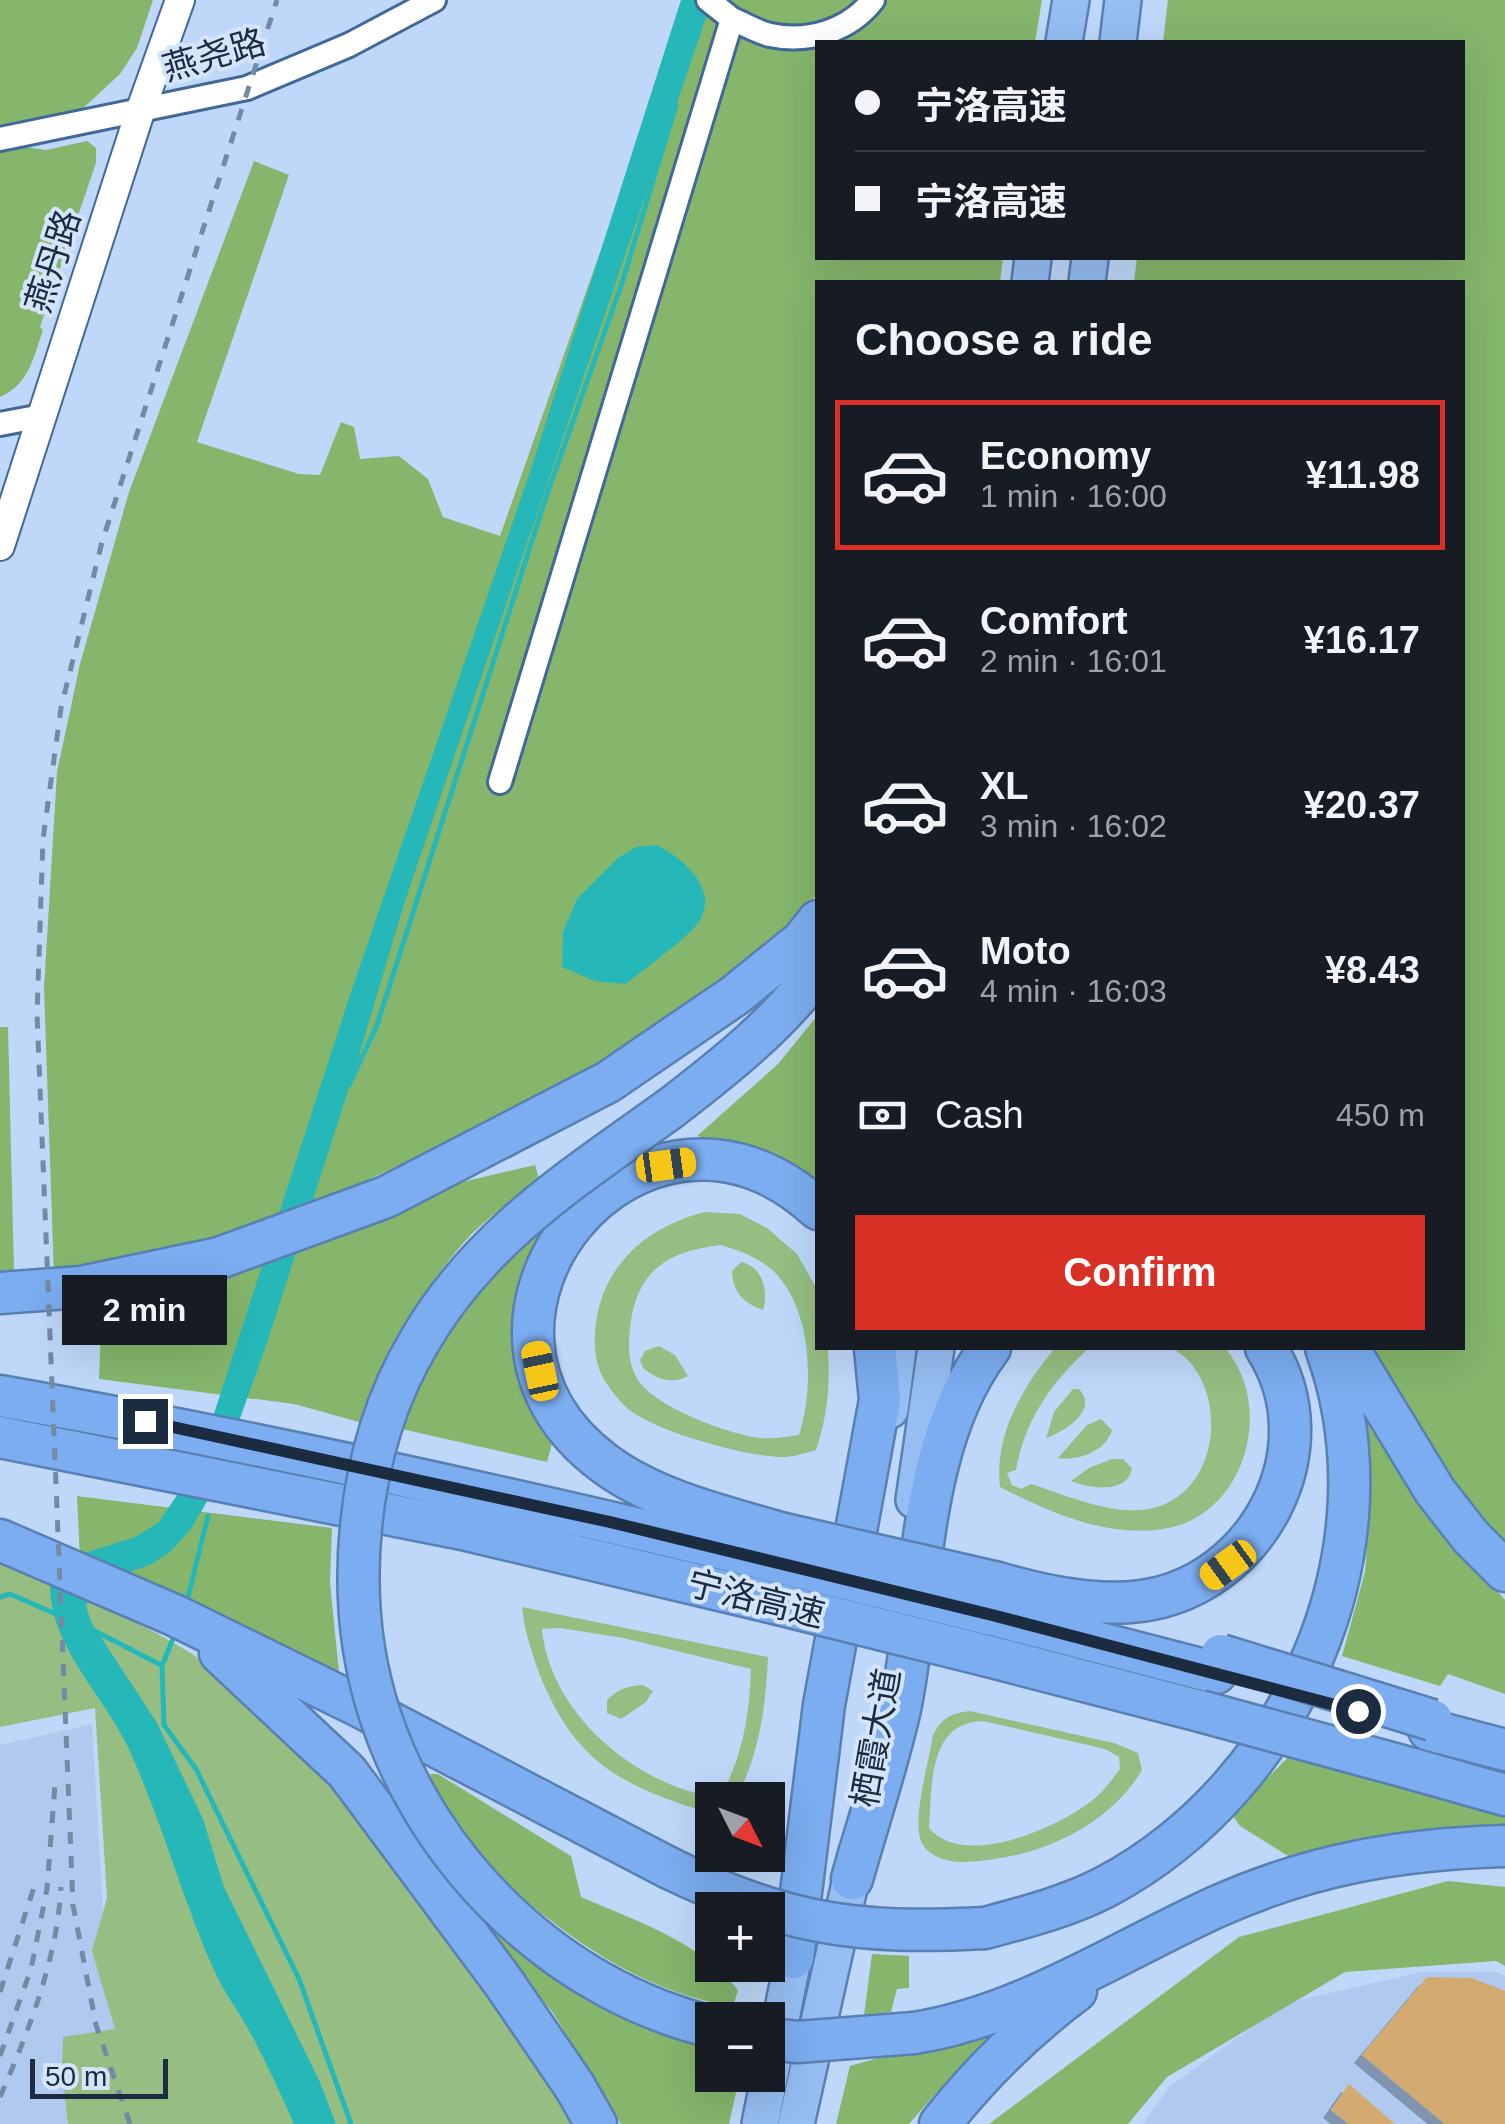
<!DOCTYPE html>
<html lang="en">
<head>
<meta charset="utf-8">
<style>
  body { margin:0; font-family:Helvetica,"Noto Sans SC",sans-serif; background:#242831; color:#f1f3f6; height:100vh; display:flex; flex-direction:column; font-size:38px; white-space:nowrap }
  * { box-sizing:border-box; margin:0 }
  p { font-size:32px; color:#9ea1a6 }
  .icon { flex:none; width:55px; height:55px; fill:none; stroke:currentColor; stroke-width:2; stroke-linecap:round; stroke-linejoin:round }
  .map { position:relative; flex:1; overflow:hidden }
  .panel { position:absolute; left:815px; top:280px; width:650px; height:1070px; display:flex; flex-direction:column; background:#171b24; border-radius:0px; box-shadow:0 10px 40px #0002 }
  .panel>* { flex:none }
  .guide { position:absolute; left:815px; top:40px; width:650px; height:220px; border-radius:0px; box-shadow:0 10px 40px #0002; display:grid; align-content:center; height:220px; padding:0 40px; background:#171b24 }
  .needle { width:65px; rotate:132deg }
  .buttons { position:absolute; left:695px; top:1782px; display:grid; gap:20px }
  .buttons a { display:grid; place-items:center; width:90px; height:90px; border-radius:0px; background:#171b24; box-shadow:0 10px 40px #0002; font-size:50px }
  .scale { position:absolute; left:30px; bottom:25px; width:138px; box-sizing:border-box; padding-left:10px; border:5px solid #1b2b40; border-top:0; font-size:28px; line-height:35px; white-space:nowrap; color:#1b2b40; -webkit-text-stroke:8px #d3e4fb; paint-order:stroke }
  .end { position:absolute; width:45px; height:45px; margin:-22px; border:12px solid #1b2b40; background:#fff; box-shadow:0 0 0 5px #fff }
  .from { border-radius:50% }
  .bubble { position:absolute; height:70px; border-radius:0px; background:#171b24; box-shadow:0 10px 40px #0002; font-size:32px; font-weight:800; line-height:70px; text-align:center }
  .car { position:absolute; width:30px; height:60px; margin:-30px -15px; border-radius:12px; box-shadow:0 0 8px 2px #0007; background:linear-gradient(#f5c518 24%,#345 0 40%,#f5c518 0 76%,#345 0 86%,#f5c518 0) }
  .guide b { display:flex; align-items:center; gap:35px; height:95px; font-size:38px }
  .guide b+b { border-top:2px solid #363941 }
  .guide i { width:25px; height:25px; background:#f1f3f6 }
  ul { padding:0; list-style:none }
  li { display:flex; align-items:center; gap:30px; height:150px; margin:0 20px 15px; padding:0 20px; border:5px solid transparent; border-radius:0px }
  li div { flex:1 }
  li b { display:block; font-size:38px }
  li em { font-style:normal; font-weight:800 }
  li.current { border-color:#d93025 }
  li>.icon { width:90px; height:90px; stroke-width:1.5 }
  h2 { padding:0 40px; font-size:45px; line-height:120px }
  .pay { display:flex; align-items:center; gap:25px; height:110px; padding:0 40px; font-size:38px }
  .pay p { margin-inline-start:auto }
  .action { display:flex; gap:20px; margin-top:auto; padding:20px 40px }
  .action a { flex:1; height:115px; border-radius:0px; background:#d93025; color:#fff; font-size:40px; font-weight:800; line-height:115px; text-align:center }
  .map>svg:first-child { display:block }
  .built { fill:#b0caef }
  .green { fill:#96be83; fill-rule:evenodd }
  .forest { fill:#85b66c }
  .water { fill:#26b8b9 }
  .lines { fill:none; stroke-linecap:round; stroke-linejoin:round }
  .stream { stroke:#26b8b9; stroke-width:5 }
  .building { fill:#d3aa6f; filter:url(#shadow) }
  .minor-casing { stroke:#426899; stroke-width:28 }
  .tertiary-casing { stroke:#426899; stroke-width:32 }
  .trunk-casing { stroke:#5980b2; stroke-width:40 }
  .motorway-casing { stroke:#5980b2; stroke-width:45 }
  .minor { stroke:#fff; stroke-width:22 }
  .tertiary { stroke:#fff; stroke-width:28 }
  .trunk { stroke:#96bef3; stroke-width:35 }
  .motorway { stroke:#7badf0; stroke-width:40 }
  .rail { stroke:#7489a4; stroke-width:5; stroke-dasharray:12 12; stroke-linecap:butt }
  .motorway-bridge-casing { stroke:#5980b2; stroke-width:45; stroke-linecap:butt }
  .motorway-bridge { stroke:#7badf0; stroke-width:40 }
  .route { stroke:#1b2b40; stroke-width:12 }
  .labels { text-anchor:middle; stroke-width:8; stroke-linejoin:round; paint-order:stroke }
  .street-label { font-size:35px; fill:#1b2b40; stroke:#d3e4fb }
</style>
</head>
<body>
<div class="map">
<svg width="1505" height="2124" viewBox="0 0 1505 2124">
  <defs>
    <filter id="shadow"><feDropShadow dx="-8" dy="8" stdDeviation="0" flood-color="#0004"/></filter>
  </defs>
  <rect width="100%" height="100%" fill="#bfd8f9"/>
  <path class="built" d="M92 1724 105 1945 166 2124H0V1745Z
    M1422 1972H1497L1505 1976V2124H1143L1169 2087 1286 2003Z"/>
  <path class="green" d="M705 1212 740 1214 767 1228 797 1254 817 1289 818 1348H828C830 1385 828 1415 816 1450 807 1453 796 1456 786 1457 749 1458 662 1433 632 1412 623 1406 613 1393 607 1384 596 1369 594 1350 595 1333 599 1268 645 1227 705 1212ZM721 1245C740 1251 755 1256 771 1269 812 1305 815 1386 799 1435 786 1437 773 1439 761 1438 730 1435 655 1407 638 1380 628 1364 628 1345 630 1328 636 1271 667 1251 721 1245Z
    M741 1262C762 1266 769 1290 763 1310 743 1303 733 1292 732 1271Z
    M659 1346 675 1355 688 1376C672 1385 656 1379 643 1368L640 1360 645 1351Z
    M1055 1348H1089C1052 1382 1025 1419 1016 1470L1007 1473 1012 1485 1021 1489 1031 1484C1069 1496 1120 1520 1160 1506 1224 1484 1228 1379 1172 1348H1225C1276 1407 1245 1517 1163 1529 1106 1538 1050 1512 1000 1487 994 1435 1023 1386 1055 1348Z
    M1073 1389H1079C1099 1410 1065 1431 1046 1438L1054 1412Z
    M1101 1419 1112 1430C1106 1451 1079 1461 1058 1458L1087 1425Z
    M1112 1459H1123L1132 1468C1128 1494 1090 1489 1071 1481L1089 1468Z
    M0 1562C65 1590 132 1616 192 1654 287 1714 352 1811 418 1899 473 1971 531 2042 573 2124H68L62 2071 63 2037 115 2029 92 1951 107 1898 95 1708 0 1727Z
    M522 1607 768 1657C766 1707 759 1756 735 1800H712V1814C624 1787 575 1764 540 1675 532 1654 524 1630 522 1607ZM560 1628 623 1638 751 1669C749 1719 743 1752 721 1798 639 1788 550 1715 542 1629Z
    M643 1685 653 1691 646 1702 621 1719 607 1713V1700C618 1689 627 1686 643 1685Z
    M970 1711 1114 1743 1138 1753 1142 1770C1106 1830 1034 1859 966 1862 950 1863 927 1857 921 1841 912 1819 929 1761 933 1735 942 1718 951 1713 970 1711ZM983 1721 1105 1749 1119 1757 1120 1769C1112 1779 1104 1791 1094 1799 1060 1827 964 1870 929 1828 932 1786 928 1722 983 1721Z"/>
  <path class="forest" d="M0 0H153L137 48 120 74 80 111 0 127Z
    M689 0H1042L1035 42H818V258H1003L1000 282H818V892L802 916 732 978 603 1061 476 1130 337 1194 165 1255 54 1276 44 988 57 772 80 664 129 492 254 161 289 175 197 442 299 474 320 475 341 422 354 427 360 459 399 456 428 479 443 517 500 536Z
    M1168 0H1505V1542L1465 1500 1419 1439 1366 1348H1462V282H1134L1137 258H1462V42H1163Z
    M87 141 96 148V163L40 327 43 330C33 359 29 384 0 397V148L12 145 46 150Z
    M817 1016V1180L778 1155 697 1136 778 1064Z
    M0 1027H8L14 1271H0Z
    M535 1165 539 1179C516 1199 487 1217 467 1239 418 1293 389 1357 363 1423L294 1404 99 1379 102 1301 221 1276 334 1238 462 1182Z
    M552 1219 560 1226 538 1252 554 1436 547 1462 402 1429C429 1347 486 1273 552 1219Z
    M1367 1422 1454 1541 1505 1600V1694L1448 1674 1440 1686 1342 1656 1365 1572 1371 1492Z
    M77 1496 332 1528 330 1583 340 1682 80 1558Z
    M1288 1757 1472 1797 1505 1810V1826L1501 1831 1293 1859 1240 1826 1232 1815Z
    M430 1774H438L571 1856 581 1897C637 1921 700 1942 738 1990L733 2007C649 1992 583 1949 519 1895 490 1871 460 1845 443 1810 437 1799 434 1786 430 1774Z
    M1448 1881 1505 1887V1966L1496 1961 1345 1972 1167 2077 1128 2124H989L1239 1937Z
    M474 1916 579 1986 712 2043V2075H740L729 2124H621L553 2013Z
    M872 1954 909 1956V1988L897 1989 891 2012 864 2015Z
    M1011 2032 938 2091 909 2124H836L850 2066 902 2051Z"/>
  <path class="water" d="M681 0H712L404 904 355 1069 267 1343 215 1488 191 1529 171 1551 152 1564 93 1585 86 1606 91 1622 157 1723 203 1819 224 1887 319 2080 336 2124H294C281 2094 267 2064 251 2034 239 2012 223 1991 213 1968 181 1895 161 1819 128 1747 103 1694 43 1639 51 1576L82 1554 135 1537 158 1523 197 1466 351 992 530 472Z
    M656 845C682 857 721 890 698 923 684 941 645 968 626 984L595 981 562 967 563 932 577 899 618 858 636 847Z"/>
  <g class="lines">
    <path class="stream" d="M349 1085 377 1025 546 497 622 283 676 105
      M0 1597 10 1594 58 1615
      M186 1605 208 1516
      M95 1631 161 1665
      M174 1636 162 1666 164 1725 196 1769 299 1979 351 2124"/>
  </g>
  <path class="building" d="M1427 1977 1472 1978 1505 1991V2124H1445L1362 2055Z
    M1349 2084 1395 2124H1349L1331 2110Z"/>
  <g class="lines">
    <defs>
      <path id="minor" d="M732 19C744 24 757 32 770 35 808 43 849 31 873 0
        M0 139 247 88 349 45 434 0
        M0 424 42 416
        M500 782 732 19 708 0"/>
      <path id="tertiary" d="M0 546 140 112 180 0"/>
      <path id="trunk" d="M1064 42 1071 0
        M1118 42 1123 0
        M1030 282 1033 258
        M1087 282 1090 258
        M890 1410 898 1348
        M914 1500 936 1348
        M760 2124 798 1934
        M796 2124 857 1852"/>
      <path id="motorway" d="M671 1108C723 1068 780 1023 818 970
        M0 1293 81 1287 219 1258 386 1197 608 1082 734 996 802 941 818 921
        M1348 1348 1435 1491 1471 1537 1505 1571
        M0 1396C259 1442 517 1499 773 1561
        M0 1437 467 1530 766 1601
        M780 1533C722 1516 653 1500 604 1463 416 1323 641 1047 818 1209
        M0 1540 174 1615 357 1705 669 1868
        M998 1583C1042 1596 1096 1607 1141 1601 1256 1586 1331 1450 1266 1348
        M992 1615 1216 1673
        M220 1653 347 1772 504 1983 575 2087 596 2124
        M988 1656 1200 1711
        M1429 1730 1505 1750
        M1413 1769 1505 1795
        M852 1879C868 1822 887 1766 900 1709 924 1593 916 1446 990 1348
        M985 1928C1026 1917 1069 1906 1107 1886 1293 1786 1399 1550 1326 1348
        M793 1958 824 1705 880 1400 875 1348
        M914 2033C1022 2016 1117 1952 1216 1907 1312 1864 1400 1849 1505 1846
        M940 2124C979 2075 1025 2029 1076 1991"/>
    </defs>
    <use href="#minor" class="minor-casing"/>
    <use href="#tertiary" class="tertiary-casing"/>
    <use href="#trunk" class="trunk-casing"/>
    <use href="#motorway" class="motorway-casing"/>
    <use href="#minor" class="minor"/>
    <use href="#tertiary" class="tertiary"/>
    <use href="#trunk" class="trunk"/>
    <use href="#motorway" class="motorway"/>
    <path class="rail" d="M0 1992 34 1887
      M0 2056 31 1969 47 1889 55 1784
      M0 2097C29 2030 57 1960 61 1887
      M130 2124 96 2025 73 1905 37 1014 43 839 61 708 102 542 277 0"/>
    <defs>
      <path id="motorway-bridge" d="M671 1108C574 1178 480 1236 419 1342 356 1448 341 1597 380 1715 429 1865 559 1990 712 2027
        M780 1533 998 1583
        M773 1561 992 1615
        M766 1601 988 1656
        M1221 1655 1432 1720
        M1200 1711 1413 1769
        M669 1868C786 1924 855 1935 985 1928
        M768 2039 798 2042 914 2033"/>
    </defs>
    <use href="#motorway-bridge" class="motorway-bridge-casing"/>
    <use href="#motorway-bridge" class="motorway-bridge"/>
  </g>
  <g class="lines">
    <path class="route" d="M145 1421 610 1522 992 1615 1358 1711"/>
  </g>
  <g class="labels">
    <g class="street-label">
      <text transform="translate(214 55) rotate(-16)" y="12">燕尧路</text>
      <text transform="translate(53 261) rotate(-72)" y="12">燕丹路</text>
      <text transform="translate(756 1599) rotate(14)" y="12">宁洛高速</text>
      <text transform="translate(876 1738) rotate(-80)" y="12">栖霞大道</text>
    </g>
  </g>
</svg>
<div class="buttons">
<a><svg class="needle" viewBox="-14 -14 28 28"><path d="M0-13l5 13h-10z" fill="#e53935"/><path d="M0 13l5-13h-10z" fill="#9ea1a6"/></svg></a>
<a>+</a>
<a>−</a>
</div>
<div class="scale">50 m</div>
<i class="end from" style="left:1358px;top:1711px"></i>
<i class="end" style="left:145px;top:1421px"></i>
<div class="bubble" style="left:62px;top:1275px;width:165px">2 min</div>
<i class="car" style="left:666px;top:1165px;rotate:82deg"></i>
<i class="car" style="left:540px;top:1371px;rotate:348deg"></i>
<i class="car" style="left:1228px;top:1565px;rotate:234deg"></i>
<div class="guide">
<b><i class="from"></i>宁洛高速</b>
<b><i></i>宁洛高速</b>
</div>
<section class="panel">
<h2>Choose a ride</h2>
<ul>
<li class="current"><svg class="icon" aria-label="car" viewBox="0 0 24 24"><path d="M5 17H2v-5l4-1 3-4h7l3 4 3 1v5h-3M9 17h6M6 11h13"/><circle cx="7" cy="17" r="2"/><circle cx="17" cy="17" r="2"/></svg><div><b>Economy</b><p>1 min · 16:00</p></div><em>¥11.98</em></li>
<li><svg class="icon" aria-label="car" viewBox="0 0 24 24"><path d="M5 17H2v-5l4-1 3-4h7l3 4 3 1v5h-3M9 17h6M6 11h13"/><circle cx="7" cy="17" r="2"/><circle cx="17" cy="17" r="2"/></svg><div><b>Comfort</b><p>2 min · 16:01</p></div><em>¥16.17</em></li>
<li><svg class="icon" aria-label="car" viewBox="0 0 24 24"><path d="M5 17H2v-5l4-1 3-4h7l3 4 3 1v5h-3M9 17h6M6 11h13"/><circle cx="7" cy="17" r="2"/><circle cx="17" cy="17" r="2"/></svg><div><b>XL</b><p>3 min · 16:02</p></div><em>¥20.37</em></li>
<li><svg class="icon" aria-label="car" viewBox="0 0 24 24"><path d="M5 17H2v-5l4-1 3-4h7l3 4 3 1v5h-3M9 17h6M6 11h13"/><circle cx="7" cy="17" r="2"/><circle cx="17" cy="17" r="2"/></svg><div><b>Moto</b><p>4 min · 16:03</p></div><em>¥8.43</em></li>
</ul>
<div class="pay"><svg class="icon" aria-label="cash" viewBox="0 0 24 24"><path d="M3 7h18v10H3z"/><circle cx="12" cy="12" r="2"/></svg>Cash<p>450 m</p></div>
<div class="action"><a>Confirm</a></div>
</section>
</div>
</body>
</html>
